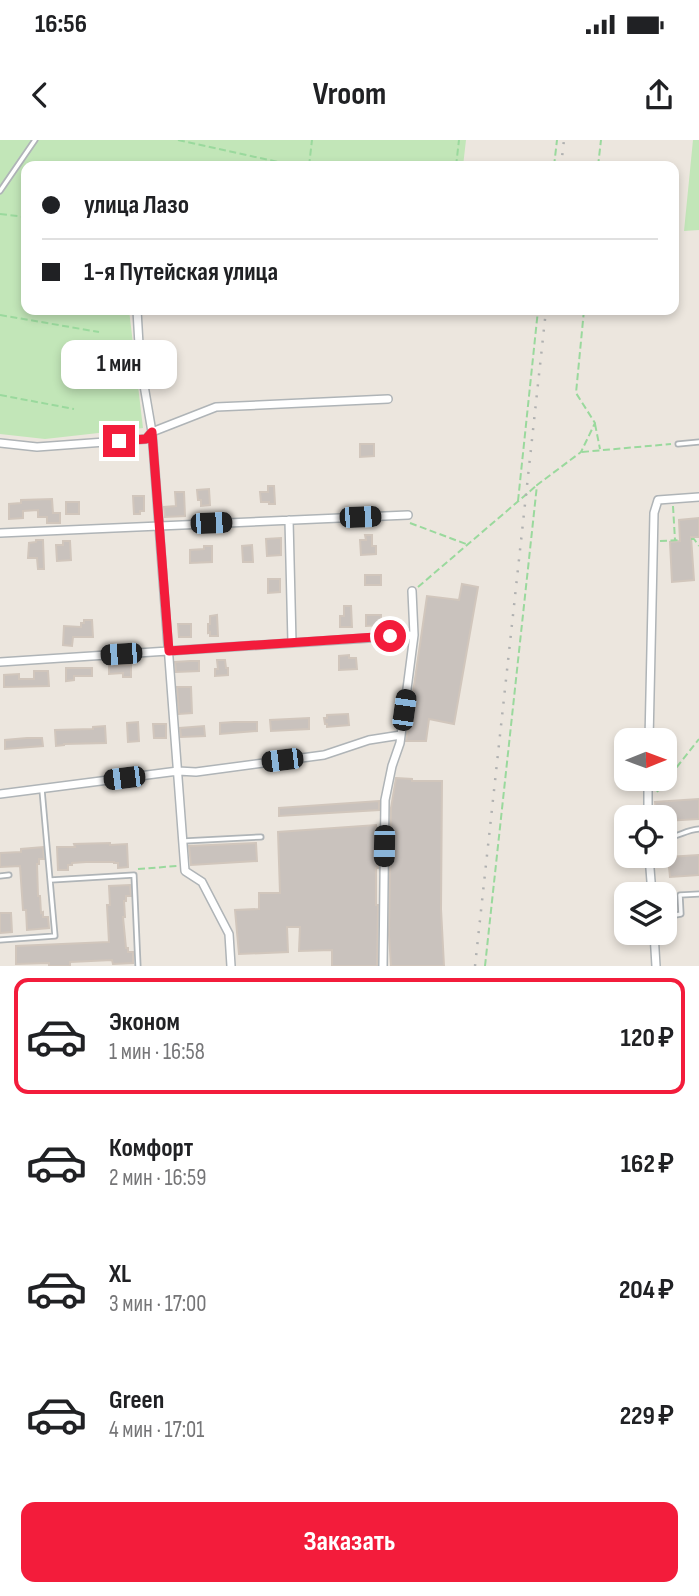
<!DOCTYPE html>
<html lang="ru">
<head>
<meta charset="utf-8">
<style>
  body { margin:0; font-family:"Sofia Sans Condensed",sans-serif; background:#f6f6f6; color:#202124; height:100vh; display:flex; flex-direction:column; font-size:26px; white-space:nowrap }
  * { box-sizing:border-box; margin:0 }
  p { font-size:23px; color:#757577 }
  .icon { flex:none; width:38px; height:38px; fill:none; stroke:currentColor; stroke-width:2; stroke-linecap:round; stroke-linejoin:round }
  .map { position:relative; height:826px; overflow:hidden }
  .sheet { display:flex; flex-direction:column; background:#fff; flex:1 }
  .sheet>* { flex:none }
  .hud { position:absolute; left:21px; top:21px; width:658px; height:154px; border-radius:14px; box-shadow:0 4px 10px #0003; display:grid; align-content:center; height:154px; padding:0 21px; background:#fff }
  .needle { width:46px; rotate:89deg }
  .controls { position:absolute; left:614px; top:588px; display:grid; gap:14px }
  .controls a { display:grid; place-items:center; width:63px; height:63px; border-radius:14px; background:#fff; box-shadow:0 4px 10px #0003; font-size:35px }
  .end { position:absolute; width:32px; height:32px; margin:-16px; border:9px solid #f31c3b; background:#fff; box-shadow:0 0 0 4px #fff }
  .from { border-radius:50% }
  .bubble { position:absolute; height:49px; border-radius:14px; background:#fff; box-shadow:0 4px 10px #0003; font-size:23px; font-weight:700; line-height:49px; text-align:center }
  .car { position:absolute; width:21px; height:42px; margin:-21px -10px; border-radius:9px; box-shadow:0 0 5px 2px #0007; background:linear-gradient(#222 24%,#8ab4d8 0 40%,#222 0 76%,#8ab4d8 0 86%,#222 0) }
  .hud b { display:flex; align-items:center; gap:24px; height:66px; font-size:26px }
  .hud b+b { border-top:2px solid #e0e0e0 }
  .hud i { width:18px; height:18px; background:#202124 }
  ul { padding:12px 0 0; list-style:none }
  li { display:flex; align-items:center; gap:21px; height:116px; margin:0 14px 10px; padding:0 7px; border:4px solid transparent; border-radius:14px }
  li div { flex:1 }
  li b { display:block; font-size:26px }
  li em { font-style:normal; font-weight:700 }
  li.current { border-color:#f31c3b }
  li>.icon { width:63px; height:63px; stroke-width:1.5 }
  .action { display:flex; gap:14px; margin-top:auto; padding:14px 21px }
  .action a { flex:1; height:80px; border-radius:14px; background:#f31c3b; color:#fff; font-size:28px; font-weight:700; line-height:80px; text-align:center }
  .status { display:flex; justify-content:space-between; align-items:center; height:49px; padding:0 35px; background:#fff; direction:ltr }
  .status svg { height:19px; fill:currentColor }
  header { display:flex; justify-content:space-between; align-items:center; height:91px; padding:0 21px; background:#fff; font-size:32px; font-weight:700 }
  .map>svg:first-child { display:block }
  .green { fill:#c2e6b8 }
  .building { fill:#c9c2bd; stroke:#d1c6bc; stroke-width:2 }
  .lines { fill:none; stroke-linecap:round; stroke-linejoin:round }
  .lane-casing { stroke:#afb4b7; stroke-width:7 }
  .street-casing { stroke:#afb4b7; stroke-width:10 }
  .path { stroke:#9ad99d; stroke-width:2; stroke-dasharray:7 3.5; stroke-linecap:butt }
  .lane { stroke:#fff; stroke-width:3.5 }
  .street { stroke:#fff; stroke-width:7 }
  .rail { stroke:#b0b1b1; stroke-width:2.5; stroke-dasharray:2 9; stroke-linecap:butt }
  .route { stroke:#f31c3b; stroke-width:9 }
</style>
</head>
<body>
<div class="status"><b>16:56</b><svg viewBox="0 0 49 12"><path d="M0 12V9h3v3zM5 12V6h3v6zM10 12V3h3v9zM15 12V0h3v12zM26 1h20v11H26zM47 4h2v5h-2z"/></svg></div>
<header><svg class="icon" aria-label="back" viewBox="0 0 24 24"><path d="M15 5l-7 7 7 7"/></svg>Vroom<svg class="icon" aria-label="share" viewBox="0 0 24 24"><path d="M12 15V3M7 8l5-5 5 5M5 13v7h14v-7"/></svg></header>
<div class="map">
<svg width="699" height="826" viewBox="0 0 699 826">
  <rect width="100%" height="100%" fill="#ece6de"/>
  <path class="green" d="M0 0H466L463 26H26V170H129L143 288 45 299 0 294Z
    M693 0H699V90L684 91Z"/>
  <path class="building" d="M360 304H374V316L360 317Z
    M268 346H274L275 364H269V362H261L260 352H268Z
    M209 349 210 365 201 366V360H198L197 350Z
    M175 352H184L185 376 165 377 164 367 176 366Z
    M133 356H144V371H140V374H134Z
    M52 359 53 373H60V383H47V377H38V370L23 371V378L9 379V364L21 363V360Z
    M66 362H79V374H66Z
    M699 378V397H691L694 440 672 442 670 402 680 401 679 380Z
    M365 395H372V406H376V414L361 415 360 400H366Z
    M281 398V415L267 416 266 399Z
    M36 400H43L44 429H38L37 418H28L29 403 36 402Z
    M63 401H70L71 420 57 421 56 405H63Z
    M252 405 253 422H243L242 406Z
    M204 406H212V422L190 423V410L204 409Z
    M365 435H381V445H365Z
    M268 439H280V452L268 453Z
    M462 444 478 447 454 584 429 579 426 601H406L427 456 459 460Z
    M344 466H351L352 487H340V476H344Z
    M217 475 218 496H210V492L208 493V484H210V476Z
    M366 475H381V485L366 486Z
    M84 480H92L93 497H73L72 506 63 505 64 486 81 487V483H84Z
    M178 484H191V497H179Z
    M349 515V518H356L357 529 339 530V516Z
    M217 520H225L226 528H228V535L215 536V529H218Z
    M190 521H199V531L176 532 175 522Z
    M109 525H131V537H123V533L109 534Z
    M66 528H92V536H74V540L66 541Z
    M34 531H48L49 546 4 547V535L19 534V539H34Z
    M177 547H191L192 573 179 574Z
    M348 574 349 585 327 587V584H325L324 578H327V575Z
    M309 578V589L271 591 270 580Z
    M138 582 139 601 128 602 127 583Z
    M234 582H257V591L220 594V583Z
    M153 584H166V598H154Z
    M105 586 106 603 64 604V605L56 606 55 590 93 589V587Z
    M204 586 205 596 181 597 180 588Z
    M27 598H42L43 606 5 609V600Z
    M396 638 412 639V641H442L441 769 444 826H391L389 795 391 668Z
    M699 659V679L665 681V677H656L655 662Z
    M379 661V670L279 676V668Z
    M376 685 378 728H376V765H378L377 826H332V810L299 811 300 787H287L288 812 239 814 235 770 259 769V753H280L278 692Z
    M110 703V705L127 704 128 727 118 728V723H114V722H86L72 723V725H68V730H58L57 707H75L74 704Z
    M256 703 257 721 191 725 189 706Z
    M43 707 44 719H39V724H37L38 756H40L41 773 43 772V777H48L49 788 27 790 26 770H23L20 726 0 727V713L21 712V709Z
    M699 715V735L670 737 668 717Z
    M130 745 131 756H126V761H124L125 777H123L126 808H128V812H133V823L113 824 112 820 70 822V826H49V823L16 824V806L109 802 107 765H110L109 746Z
    M0 773H11L12 792 0 793Z"/>
  <g class="lines">
    <defs>
      <path id="lane" d="M0 51 35 0
        M678 304 699 302
        M665 698C679 697 685 690 699 689
        M184 701 261 697
        M0 736 9 735
        M51 740 134 735 138 826
        M665 777 681 774 680 755 699 754
        M0 800 55 796 42 650"/>
      <path id="street" d="M137 170 140 222 152 292 185 731 202 742 229 794 231 826
        M0 303 37 307 146 299 152 292 216 267 388 259
        M289 380 292 503
        M0 393 408 375
        M0 522 414 495
        M649 600 654 373 658 360 699 357
        M0 654 178 631 196 632 324 615 369 600 401 595
        M648 677V639
        M649 716 652 754
        M654 793 656 826
        M383 826 385 660 392 626 400 603 414 495 412 451"/>
    </defs>
    <use href="#lane" class="lane-casing"/>
    <use href="#street" class="street-casing"/>
    <path class="path" d="M178 0 296 26
      M309 26 312 0
      M456 26 459 0
      M554 26 557 0
      M598 26 601 0
      M0 74 26 77
      M0 175 99 192
      M0 255 74 269
      M595 284 600 309
      M582 312 671 304
      M518 361 538 170
      M673 366 675 400
      M410 383 466 404
      M691 399H694L699 406
      M660 401 680 400
      M418 447 536 346
      M657 652 699 599
      M138 729 177 726
      M485 826 537 345 581 312 595 283 576 253 584 170"/>
    <use href="#lane" class="lane"/>
    <use href="#street" class="street"/>
    <path class="rail" d="M561 26 564 0
      M475 826 546 170"/>
  </g>
  <g class="lines">
    <path class="route" d="M119 301 146 299 152 292 169 511 390 496"/>
  </g>
</svg>
<div class="controls">
<a><svg class="needle" viewBox="-14 -14 28 28"><path d="M0-13l5 13h-10z" fill="#e53935"/><path d="M0 13l5-13h-10z" fill="#757577"/></svg></a>
<a><svg class="icon" aria-label="locate" viewBox="0 0 24 24"><circle cx="12" cy="12" r="6"/><path d="M12 2v4M12 18v4M2 12h4M18 12h4"/></svg></a>
<a><svg class="icon" aria-label="layers" viewBox="0 0 24 24"><path d="M12 4l9 5-9 5-9-5zM3 14l9 5 9-5"/></svg></a>
</div>
<i class="end from" style="left:390px;top:496px"></i>
<i class="end" style="left:119px;top:301px"></i>
<div class="bubble" style="left:61px;top:200px;width:116px">1 мин</div>
<i class="car" style="left:360px;top:377px;rotate:88deg"></i>
<i class="car" style="left:211px;top:383px;rotate:88deg"></i>
<i class="car" style="left:121px;top:514px;rotate:266deg"></i>
<i class="car" style="left:404px;top:570px;rotate:8deg"></i>
<i class="car" style="left:282px;top:620px;rotate:263deg"></i>
<i class="car" style="left:124px;top:638px;rotate:263deg"></i>
<i class="car" style="left:384px;top:706px;rotate:181deg"></i>
<div class="hud">
<b><i class="from"></i>улица Лазо</b>
<b><i></i>1-я Путейская улица</b>
</div>
</div>
<section class="sheet">
<ul>
<li class="current"><svg class="icon" aria-label="car" viewBox="0 0 24 24"><path d="M5 17H2v-5l4-1 3-4h7l3 4 3 1v5h-3M9 17h6M6 11h13"/><circle cx="7" cy="17" r="2"/><circle cx="17" cy="17" r="2"/></svg><div><b>Эконом</b><p>1 мин · 16:58</p></div><em>120 ₽</em></li>
<li><svg class="icon" aria-label="car" viewBox="0 0 24 24"><path d="M5 17H2v-5l4-1 3-4h7l3 4 3 1v5h-3M9 17h6M6 11h13"/><circle cx="7" cy="17" r="2"/><circle cx="17" cy="17" r="2"/></svg><div><b>Комфорт</b><p>2 мин · 16:59</p></div><em>162 ₽</em></li>
<li><svg class="icon" aria-label="car" viewBox="0 0 24 24"><path d="M5 17H2v-5l4-1 3-4h7l3 4 3 1v5h-3M9 17h6M6 11h13"/><circle cx="7" cy="17" r="2"/><circle cx="17" cy="17" r="2"/></svg><div><b>XL</b><p>3 мин · 17:00</p></div><em>204 ₽</em></li>
<li><svg class="icon" aria-label="car" viewBox="0 0 24 24"><path d="M5 17H2v-5l4-1 3-4h7l3 4 3 1v5h-3M9 17h6M6 11h13"/><circle cx="7" cy="17" r="2"/><circle cx="17" cy="17" r="2"/></svg><div><b>Green</b><p>4 мин · 17:01</p></div><em>229 ₽</em></li>
</ul>
<div class="action"><a>Заказать</a></div>
</section>
</body>
</html>
